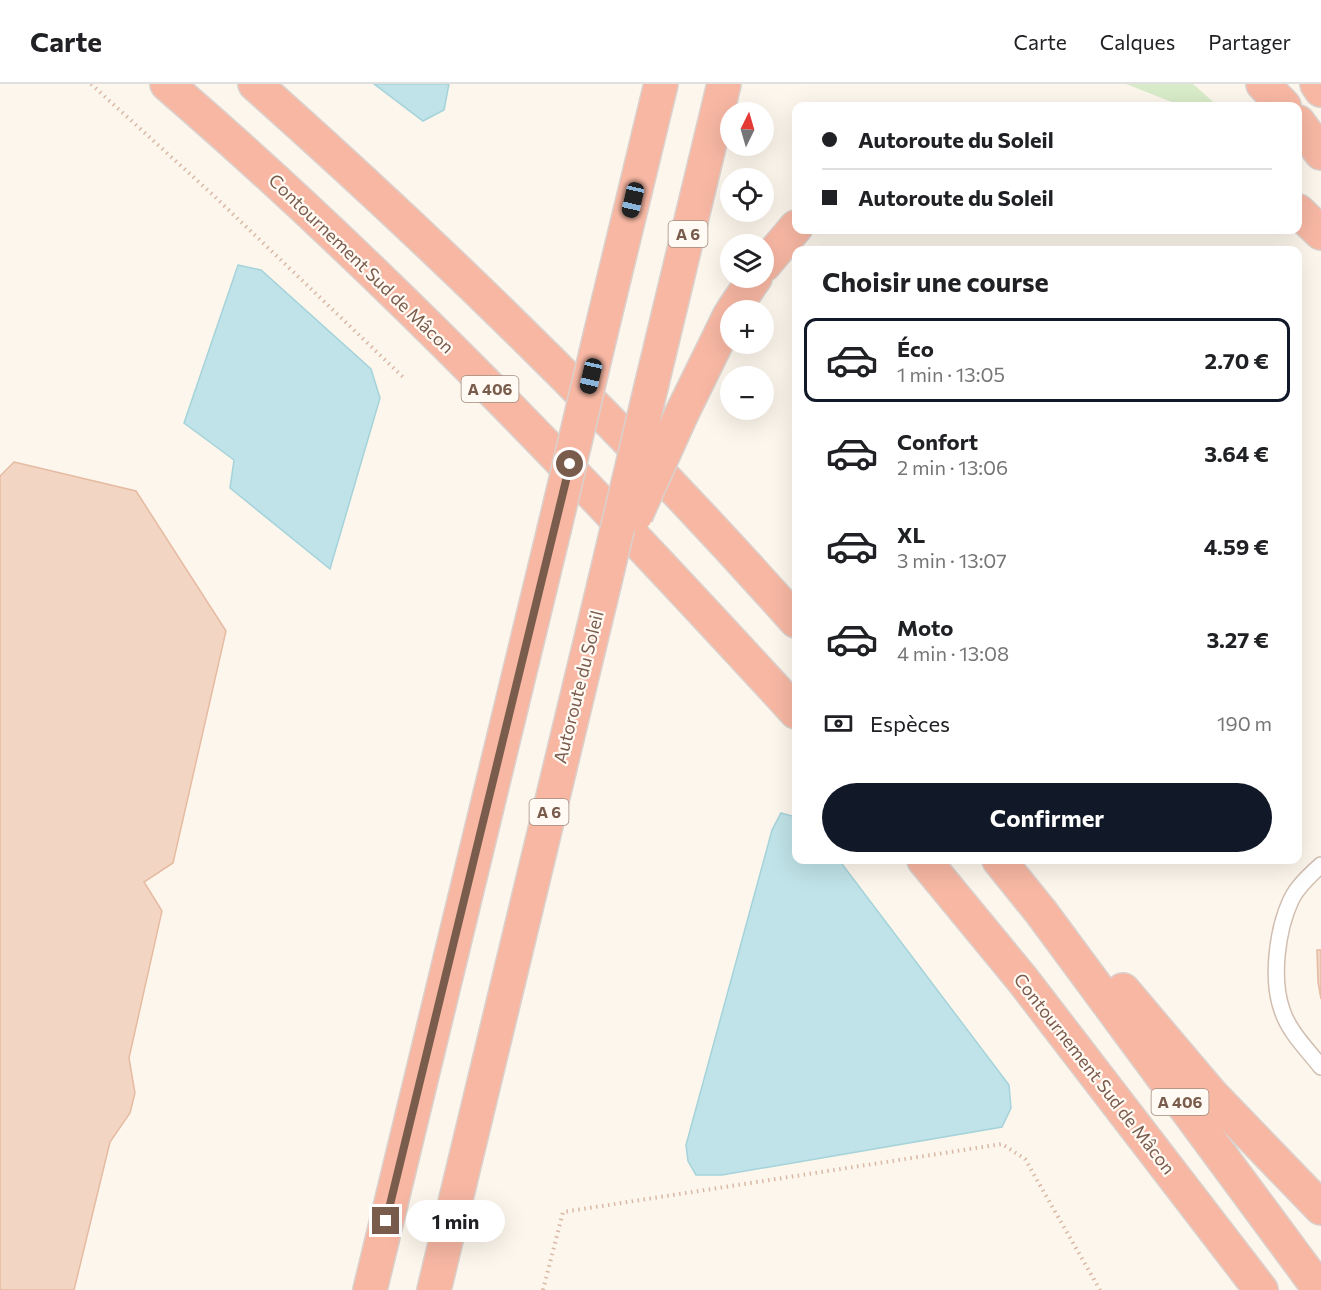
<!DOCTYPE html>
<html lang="fr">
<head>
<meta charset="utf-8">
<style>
  body { margin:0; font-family:Commissioner,sans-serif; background:#f2f2f2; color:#202124; height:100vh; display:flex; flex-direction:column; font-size:22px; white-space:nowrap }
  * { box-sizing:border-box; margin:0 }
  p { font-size:20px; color:#757577 }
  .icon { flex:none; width:33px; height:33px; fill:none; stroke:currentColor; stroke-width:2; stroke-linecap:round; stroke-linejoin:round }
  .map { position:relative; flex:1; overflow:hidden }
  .side { position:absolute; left:792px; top:162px; width:510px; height:618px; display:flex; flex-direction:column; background:#fff; border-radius:12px; box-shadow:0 6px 24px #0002 }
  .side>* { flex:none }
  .top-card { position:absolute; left:792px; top:18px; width:510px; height:132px; border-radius:12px; box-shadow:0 6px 24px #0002; display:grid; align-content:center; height:132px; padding:0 30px; background:#fff }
  .needle { width:39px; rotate:5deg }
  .tools { position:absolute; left:720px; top:18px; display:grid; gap:12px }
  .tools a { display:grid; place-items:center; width:54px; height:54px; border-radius:50%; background:#fff; box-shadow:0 6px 24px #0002; font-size:30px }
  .end { position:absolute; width:27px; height:27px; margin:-14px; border:8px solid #7a5c4d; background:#fff; box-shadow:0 0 0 3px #fff }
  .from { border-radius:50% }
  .bubble { position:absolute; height:42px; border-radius:21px; background:#fff; box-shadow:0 6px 24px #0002; font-size:20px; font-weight:700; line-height:42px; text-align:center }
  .car { position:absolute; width:18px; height:36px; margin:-18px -9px; border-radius:8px; box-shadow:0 0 4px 2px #0007; background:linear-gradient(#222 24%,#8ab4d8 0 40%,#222 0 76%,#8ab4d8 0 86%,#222 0) }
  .top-card b { display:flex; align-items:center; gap:21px; height:57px; font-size:22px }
  .top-card b+b { border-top:2px solid #e0e0e0 }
  .top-card i { width:15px; height:15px; background:#202124 }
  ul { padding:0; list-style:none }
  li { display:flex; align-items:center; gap:18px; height:84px; margin:0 12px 9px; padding:0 18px; border:3px solid transparent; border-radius:12px }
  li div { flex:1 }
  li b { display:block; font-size:22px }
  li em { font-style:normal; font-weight:700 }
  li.on { border-color:#111827 }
  li>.icon { width:54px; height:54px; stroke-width:1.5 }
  h2 { padding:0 30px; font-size:27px; line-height:72px }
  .pay { display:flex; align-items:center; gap:15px; height:66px; padding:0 30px; font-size:22px }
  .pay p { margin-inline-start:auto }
  .action { display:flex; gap:12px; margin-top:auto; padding:12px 30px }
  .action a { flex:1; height:69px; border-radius:36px; background:#111827; color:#fff; font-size:24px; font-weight:700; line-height:69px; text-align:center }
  header { display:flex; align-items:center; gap:36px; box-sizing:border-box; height:84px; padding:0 30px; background:#fff; border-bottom:2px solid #e0e0e0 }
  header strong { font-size:28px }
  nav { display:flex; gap:33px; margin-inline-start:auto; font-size:21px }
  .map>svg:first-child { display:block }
  .green { fill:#d8ecc9 }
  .water { fill:#bfe3e8; stroke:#a5d3da; stroke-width:1.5 }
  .building { fill:#f3d5c3; stroke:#e6bba3; stroke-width:1.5 }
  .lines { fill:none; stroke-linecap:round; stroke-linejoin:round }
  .lane-casing { stroke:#d1beb0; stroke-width:18 }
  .highway-casing { stroke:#dad1cd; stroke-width:36 }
  .path { stroke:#d9b8a5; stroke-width:4; stroke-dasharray:1.5 4.5; stroke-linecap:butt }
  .lane { stroke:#fff; stroke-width:15 }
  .highway { stroke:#f7b7a3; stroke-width:33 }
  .highway-bridge-casing { stroke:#dad1cd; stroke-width:36; stroke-linecap:butt }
  .highway-bridge { stroke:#f7b7a3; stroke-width:33 }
  .route { stroke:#7a5c4d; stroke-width:8 }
  .labels { text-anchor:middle; stroke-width:4.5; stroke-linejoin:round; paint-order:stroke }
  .shield { fill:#fffaf3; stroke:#a28b7f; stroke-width:1.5 }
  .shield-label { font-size:16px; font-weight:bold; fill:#7a5c4d }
  .street-label { font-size:18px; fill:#7a5c4d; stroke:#fffaf3 }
</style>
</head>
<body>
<header>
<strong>Carte</strong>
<nav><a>Carte</a><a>Calques</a><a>Partager</a></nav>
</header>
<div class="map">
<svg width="1321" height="1206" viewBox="0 0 1321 1206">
  <rect width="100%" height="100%" fill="#fdf6ec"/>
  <path class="green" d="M1126 0H1193L1218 22H1182Z"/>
  <path class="water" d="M374 0H449L444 26 423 37Z
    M238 181 261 186 371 285 380 314 330 485 230 404 234 376 184 339Z
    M781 729 796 733V776H839L1009 1001 1011 1024 1002 1043 722 1091H696L688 1077 686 1061 772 746Z"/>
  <path class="building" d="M14 378 136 407 226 547 173 779 144 798 162 827 129 974 135 1009 130 1029 110 1058 74 1206H0V392Z
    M1317 866H1321V915L1318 898Z"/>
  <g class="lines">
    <defs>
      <path id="lane" d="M1321 781C1310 791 1297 803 1291 816 1277 846 1271 895 1282 926 1289 948 1307 965 1321 983"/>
      <path id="highway" d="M167 0C392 194 596 410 796 628
        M255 0C445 169 627 347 796 537
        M1263 0 1284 22
        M1317 0 1321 6
        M1298 38 1321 69
        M1298 127 1321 149
        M764 181 796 143
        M733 226 755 194
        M601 248 661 0
        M652 299 724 0
        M682 329 730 231
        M924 776 1022 895 1261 1206
        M999 776 1041 828 1320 1206
        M1123 906 1211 1010 1321 1124
        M370 1206 554 446
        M434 1206 604 501"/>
    </defs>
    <use href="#lane" class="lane-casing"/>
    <use href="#highway" class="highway-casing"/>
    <path class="path" d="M91 0 212 110 405 295
      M543 1206 563 1128 1002 1060 1025 1075 1100 1206"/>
    <use href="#lane" class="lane"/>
    <use href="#highway" class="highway"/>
    <defs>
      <path id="highway-bridge" d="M636 431 682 329
        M554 446 601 248
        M604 501 652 299"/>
    </defs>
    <use href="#highway-bridge" class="highway-bridge-casing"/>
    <use href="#highway-bridge" class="highway-bridge"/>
  </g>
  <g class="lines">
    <path class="route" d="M386 1137 570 380"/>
  </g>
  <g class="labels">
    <g class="shield">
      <rect x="668.5" y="137" width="39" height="26" rx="4.5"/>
      <rect x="461.5" y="292" width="57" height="26" rx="4.5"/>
      <rect x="529.5" y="715" width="39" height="26" rx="4.5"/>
      <rect x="1151.5" y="1005" width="57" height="26" rx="4.5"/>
    </g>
    <g class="shield-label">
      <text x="688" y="156">A 6</text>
      <text x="490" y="311">A 406</text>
      <text x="549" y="734">A 6</text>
      <text x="1180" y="1024">A 406</text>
    </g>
    <g class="street-label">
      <text transform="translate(361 180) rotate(44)" y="6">Contournement Sud de Mâcon</text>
      <text transform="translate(579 603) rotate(-76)" y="6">Autoroute du Soleil</text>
      <text transform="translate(1094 990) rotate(52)" y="6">Contournement Sud de Mâcon</text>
    </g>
  </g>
</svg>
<div class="tools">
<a><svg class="needle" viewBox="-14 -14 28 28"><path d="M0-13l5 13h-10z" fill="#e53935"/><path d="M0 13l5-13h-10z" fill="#757577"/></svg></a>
<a><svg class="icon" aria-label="locate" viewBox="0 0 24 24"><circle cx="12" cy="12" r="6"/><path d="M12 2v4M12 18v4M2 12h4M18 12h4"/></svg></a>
<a><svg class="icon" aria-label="layers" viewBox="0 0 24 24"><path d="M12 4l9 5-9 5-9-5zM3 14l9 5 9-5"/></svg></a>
<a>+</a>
<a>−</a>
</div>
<i class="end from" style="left:570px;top:380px"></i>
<i class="end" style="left:386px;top:1137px"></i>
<div class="bubble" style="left:406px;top:1116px;width:99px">1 min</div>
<i class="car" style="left:633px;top:116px;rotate:193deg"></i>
<i class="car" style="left:591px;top:292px;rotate:193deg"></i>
<div class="top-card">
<b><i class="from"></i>Autoroute du Soleil</b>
<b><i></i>Autoroute du Soleil</b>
</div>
<section class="side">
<h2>Choisir une course</h2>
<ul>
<li class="on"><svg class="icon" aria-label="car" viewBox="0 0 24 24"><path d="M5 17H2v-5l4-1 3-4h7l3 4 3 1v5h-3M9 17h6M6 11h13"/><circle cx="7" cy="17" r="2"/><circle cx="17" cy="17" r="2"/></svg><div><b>Éco</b><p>1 min · 13:05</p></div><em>2.70 €</em></li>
<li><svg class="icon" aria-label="car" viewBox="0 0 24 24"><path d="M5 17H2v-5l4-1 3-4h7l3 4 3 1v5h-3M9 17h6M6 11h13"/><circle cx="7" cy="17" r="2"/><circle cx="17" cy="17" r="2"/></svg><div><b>Confort</b><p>2 min · 13:06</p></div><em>3.64 €</em></li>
<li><svg class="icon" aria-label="car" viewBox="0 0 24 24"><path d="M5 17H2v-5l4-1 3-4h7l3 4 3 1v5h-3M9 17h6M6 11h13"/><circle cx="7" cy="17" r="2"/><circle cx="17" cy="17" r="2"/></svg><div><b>XL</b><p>3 min · 13:07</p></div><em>4.59 €</em></li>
<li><svg class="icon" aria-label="car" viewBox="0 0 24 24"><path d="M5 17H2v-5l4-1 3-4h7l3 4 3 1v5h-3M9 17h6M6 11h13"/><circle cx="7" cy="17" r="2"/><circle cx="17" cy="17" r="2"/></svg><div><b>Moto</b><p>4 min · 13:08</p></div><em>3.27 €</em></li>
</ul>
<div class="pay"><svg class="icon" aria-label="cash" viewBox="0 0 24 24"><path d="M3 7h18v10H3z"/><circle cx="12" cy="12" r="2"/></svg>Espèces<p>190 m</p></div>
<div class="action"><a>Confirmer</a></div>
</section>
</div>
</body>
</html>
